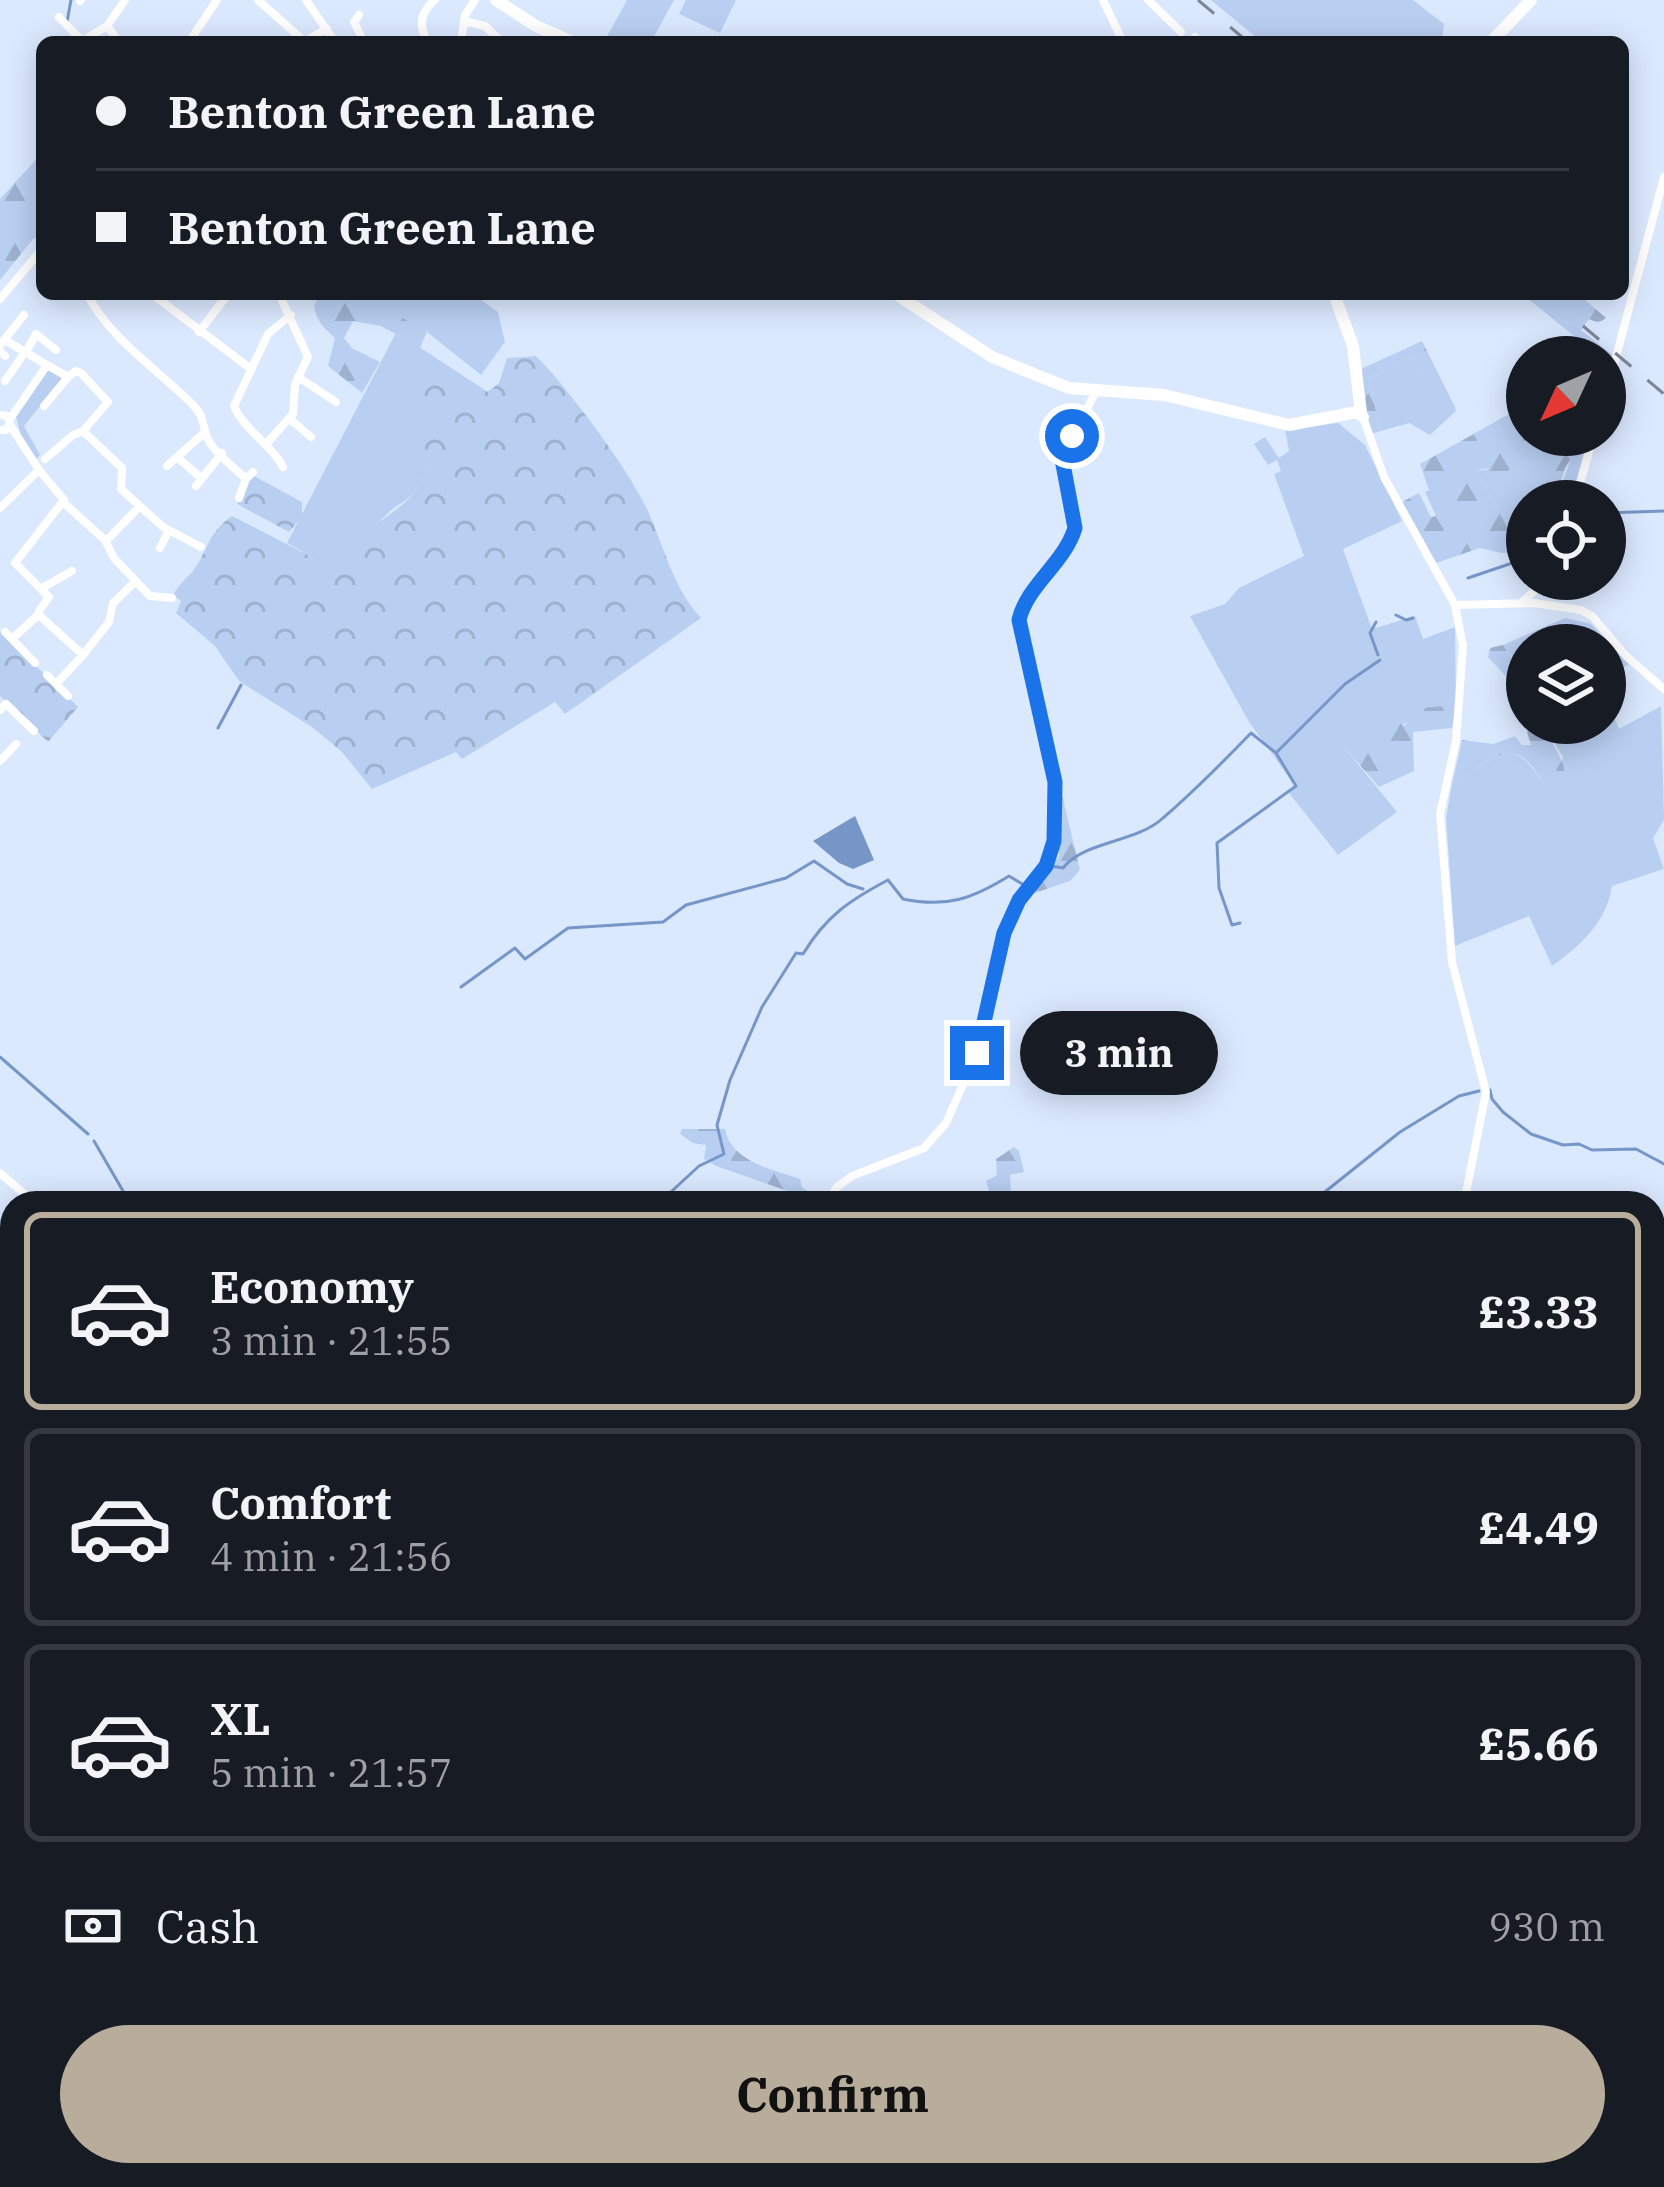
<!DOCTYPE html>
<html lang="en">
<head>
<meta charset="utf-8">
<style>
  body { margin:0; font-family:"IBM Plex Serif",serif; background:#20242c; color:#f1f3f6; height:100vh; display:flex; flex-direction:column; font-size:45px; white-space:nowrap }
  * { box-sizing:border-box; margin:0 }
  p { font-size:39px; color:#9ea1a6 }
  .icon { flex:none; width:66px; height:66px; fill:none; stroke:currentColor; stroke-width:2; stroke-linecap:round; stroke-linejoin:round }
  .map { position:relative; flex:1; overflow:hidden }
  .panel { position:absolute; left:0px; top:1191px; width:1665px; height:996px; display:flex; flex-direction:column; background:#171b24; border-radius:36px 36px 0 0; box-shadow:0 6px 30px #0003 }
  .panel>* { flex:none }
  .top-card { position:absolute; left:36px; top:36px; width:1593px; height:264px; border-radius:18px; box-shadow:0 6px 30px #0003; display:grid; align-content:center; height:264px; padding:0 60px; background:#171b24 }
  .needle { width:78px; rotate:226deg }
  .controls { position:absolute; left:1506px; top:336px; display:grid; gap:24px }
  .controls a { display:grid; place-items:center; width:120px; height:120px; border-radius:50%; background:#171b24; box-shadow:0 6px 30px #0003; font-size:60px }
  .end { position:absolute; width:54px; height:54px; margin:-27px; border:15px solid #1a73e8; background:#fff; box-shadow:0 0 0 6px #fff }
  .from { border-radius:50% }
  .bubble { position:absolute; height:84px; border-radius:42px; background:#171b24; box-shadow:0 6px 30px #0003; font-size:39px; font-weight:700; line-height:84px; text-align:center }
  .top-card b { display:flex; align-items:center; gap:42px; height:114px; font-size:45px }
  .top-card b+b { border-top:3px solid #363941 }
  .top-card i { width:30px; height:30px; background:#f1f3f6 }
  ul { padding:21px 0 0; list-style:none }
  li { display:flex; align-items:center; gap:36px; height:198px; margin:0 24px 18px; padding:0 36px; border:6px solid #363941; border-radius:18px }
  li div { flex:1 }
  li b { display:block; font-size:45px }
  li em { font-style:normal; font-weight:700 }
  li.on { border-color:#b7ad9a }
  li>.icon { width:108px; height:108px; stroke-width:1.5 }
  .pay { display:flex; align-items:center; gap:30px; height:132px; padding:0 60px; font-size:45px }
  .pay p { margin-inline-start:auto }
  .cta { display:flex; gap:24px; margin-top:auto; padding:24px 60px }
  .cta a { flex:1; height:138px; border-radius:72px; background:#b7ad9a; color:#111; font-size:48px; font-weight:700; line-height:138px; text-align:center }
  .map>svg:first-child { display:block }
  .grass { fill:#b9cff2 }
  .forest { fill:url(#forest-firs) }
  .park { fill:url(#park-crowns) }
  .water { fill:#7696c8 }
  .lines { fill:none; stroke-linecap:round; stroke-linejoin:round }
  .stream { stroke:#7696c8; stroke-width:3 }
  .minor { stroke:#fff; stroke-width:8 }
  .major { stroke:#fff; stroke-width:12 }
  .rail { stroke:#7d8798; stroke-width:3; stroke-dasharray:21 21; stroke-linecap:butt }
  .route { stroke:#1a73e8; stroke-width:15 }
</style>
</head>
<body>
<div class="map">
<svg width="1664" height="2187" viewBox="0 0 1664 2187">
  <defs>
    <pattern id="forest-firs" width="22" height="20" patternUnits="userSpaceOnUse" patternTransform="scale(3)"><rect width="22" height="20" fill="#b9cff2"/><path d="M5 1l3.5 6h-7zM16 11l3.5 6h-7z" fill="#9eb1cf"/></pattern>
    <pattern id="park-crowns" width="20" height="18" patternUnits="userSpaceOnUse" patternTransform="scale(3)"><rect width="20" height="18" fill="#b9cff2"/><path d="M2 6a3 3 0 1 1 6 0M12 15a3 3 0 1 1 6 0" fill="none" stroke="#9eb1cf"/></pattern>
  </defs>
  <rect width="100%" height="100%" fill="#dbe9ff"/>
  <path class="grass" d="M627 0H674L651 42H604Z
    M686 0H736L720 33 679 14Z
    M1211 0H1413L1444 24 1442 42H1262Z
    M352 294H473L498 312 505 342 481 375 427 332C399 386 440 435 422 481 416 498 399 502 388 513 370 531 355 552 339 572L287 543 398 329Z
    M1412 355 1443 404 1455 407 1456 411 1430 435 1409 423 1381 431 1368 379Z
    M48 370 63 378 24 426 40 455 36 459 22 439 15 413Z
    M1338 423 1365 445 1402 521 1343 549 1372 629 1415 616 1423 639 1455 627 1456 705 1343 746 1397 812 1338 855 1289 793 1296 787 1249 722 1190 616 1225 604 1239 588 1304 556 1274 474 1281 471 1277 460 1268 465 1254 444 1265 437 1279 458 1289 451 1285 430Z
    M1588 436 1571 501H1527V541L1512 536 1476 471 1518 465 1561 486 1573 454Z
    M1565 618 1591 624 1629 664 1619 670 1611 663 1605 666V645H1527V666L1517 664 1503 645Z
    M1661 706 1664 820 1653 838 1664 869 1612 886C1607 922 1580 946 1552 966L1529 916 1455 946 1446 818 1452 784C1508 749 1512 733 1552 796L1563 757 1543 723H1605V717L1613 714 1619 729Z
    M1196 2175H1620L1629 2187H1186Z"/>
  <path class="forest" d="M42 153V237L33 239 0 280V199Z
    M321 294H365L417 327 419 337 414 344 381 326 353 321 344 338 352 348 380 362 362 393 328 366 335 338C324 328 316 321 314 305Z
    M1522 294H1578L1606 318 1598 323 1589 319 1581 330 1614 356 1610 362 1605 361V357H1600Z
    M1422 341 1455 407 1443 405 1412 355 1368 379 1381 431 1371 434 1360 373 1363 368Z
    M1527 404V435H1582L1584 439 1565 468 1557 494 1518 465 1494 479 1487 468 1476 471 1521 552 1501 553 1480 548 1436 563 1402 502 1419 493 1431 517 1436 516 1425 492 1429 490 1420 464Z
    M1503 645 1516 664 1527 666V723H1543C1552 750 1570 759 1563 789L1551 797C1516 730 1504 752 1452 784L1462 740 1493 744 1515 736 1522 745H1531L1512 683 1488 657 1490 648Z
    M1456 705 1452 728 1413 732 1414 771 1379 787 1343 746 1388 714 1404 726 1421 708Z
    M1058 778 1080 870 1070 881 1029 895 1059 856Z
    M682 1129H725C731 1162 773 1169 800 1179L802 1187 823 1203H802L799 1195 716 1166 704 1159 706 1145 693 1143 680 1134Z
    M1014 1147 1019 1151 1024 1172 1010 1175 1011 1191 990 1195 986 1181 997 1175 996 1159Z"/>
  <path class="park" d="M419 347 488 392 499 383 507 358 536 356C567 387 628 468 647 509 664 546 673 588 701 618L565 714 555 702 462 759 456 752 372 789 342 752 312 727 239 681 215 646 176 613 181 601 173 595C179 585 184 580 192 572 208 553 206 534 232 516L339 571C352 528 411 510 422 481 432 454 419 422 416 395 414 379 417 363 419 347Z
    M252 475 302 502V517L289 532 237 504Z
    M0 631 78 707 48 742 0 696Z"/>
  <path class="water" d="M855 816 874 860 853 869 839 863 813 841Z"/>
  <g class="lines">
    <path class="stream" d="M67 22 71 0
      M1605 513 1664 511
      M1468 578 1527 558
      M1396 615 1406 620 1413 618
      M1376 622 1370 633 1378 655
      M218 728 241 685
      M1034 886 1051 866 1063 868C1084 841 1136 843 1163 818 1191 794 1223 762 1251 733L1276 753 1345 684 1380 660
      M1240 923 1232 925 1219 888 1217 843 1296 786 1276 753
      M461 987 515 948 525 959 568 928 663 922 686 905 786 878 814 861 847 884 863 889
      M0 1057 88 1134
      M1490 1090 1492 1099 1503 1112 1531 1134 1563 1145 1579 1144 1592 1150 1636 1149 1664 1164
      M94 1141 130 1203
      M659 1203 699 1166 724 1154 717 1125 730 1080 762 1007 796 953 803 954C826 916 850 900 888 880L903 899C946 908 972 899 1009 876L1024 885
      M1311 1203 1400 1132 1459 1096 1479 1091
      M1653 1579 1664 1589
      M1653 2159 1661 2148 1664 2131"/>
    <path class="minor" d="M258 0 304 41
      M306 0 335 42
      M1103 0 1123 42
      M1148 0 1181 32
      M80 1 81 0
      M359 15 354 22 364 42
      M59 17 82 41
      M464 21 485 26 502 42
      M107 26 119 42
      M1195 37 1200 42
      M81 42 107 26 125 0
      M189 42 217 0
      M303 42 327 29
      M428 42C418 26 420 12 435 0
      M461 42 465 15 475 0
      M87 294C111 340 156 368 192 404 206 419 201 422 207 437 212 451 235 468 246 479L253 472
      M152 294 251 369
      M0 299 42 249
      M199 332 228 294
      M5 340 47 365
      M0 345 24 315
      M0 351 5 356
      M26 352 36 334 56 350
      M298 377 336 402
      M5 381 25 352
      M1605 398 1664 177
      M44 406 68 377
      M0 415 7 416 10 423 6 430H0
      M1363 417 1384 477 1455 605 1463 646 1456 741 1440 814 1452 962 1486 1092 1464 1203
      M10 419 47 365 68 377 76 371 81 373 108 402 83 431 122 468 121 489 163 527 201 547
      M290 419 311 437
      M10 425 39 470 64 500 15 563 49 597 39 611 40 616 83 655 109 622 113 603 136 581
      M267 443 293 414 295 384 308 357 279 294
      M177 457 200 477
      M45 459 73 435 83 431
      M167 466 205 432
      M283 467C271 444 243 429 234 406L268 334 291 315
      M196 486 222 453
      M239 498 246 479
      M1575 501 1594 435
      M64 503 106 541 140 506
      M0 508 39 470
      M106 542 114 558 150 596 172 598
      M160 548 169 530
      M42 588 72 571
      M1521 603 1547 579
      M1455 605 1534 603 1581 610 1592 616 1626 656 1664 689
      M5 632 12 639 39 614
      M12 639 35 663
      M47 675 56 684
      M68 696 56 684 83 655
      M0 710 6 704 34 731
      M0 761 16 744
      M0 1173 35 1203
      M827 1203 836 1188 852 1176 924 1148 946 1123 977 1053 1004 933 1019 900 1052 855 1055 782 1019 617 1073 536 1075 528 1062 459 1095 393
      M1653 1302 1664 1303
      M0 1785 12 1802
      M1653 1892 1664 1888
      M300 2175 315 2187
      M1148 2187 1157 2175"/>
    <path class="major" d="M496 0 536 26 572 42
      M1491 42 1531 0
      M896 294 992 357 1069 388 1164 395 1289 425 1357 412 1363 417
      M1334 294 1353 346 1361 413"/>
    <path class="rail" d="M1198 0 1248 42
      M1583 326 1664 394"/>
  </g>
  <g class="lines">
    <path class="route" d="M977 1053 1004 933 1019 900 1046 866 1054 841 1055 782 1019 620C1027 585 1064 564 1075 528L1062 459 1072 436"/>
  </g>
</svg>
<div class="controls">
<a><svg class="needle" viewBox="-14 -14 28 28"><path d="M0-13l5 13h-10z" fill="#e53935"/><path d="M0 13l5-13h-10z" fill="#9ea1a6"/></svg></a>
<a><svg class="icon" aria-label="locate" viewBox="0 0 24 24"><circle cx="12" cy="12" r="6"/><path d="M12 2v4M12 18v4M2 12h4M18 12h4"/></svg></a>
<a><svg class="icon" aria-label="layers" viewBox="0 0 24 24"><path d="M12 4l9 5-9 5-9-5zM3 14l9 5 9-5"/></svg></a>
</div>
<i class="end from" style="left:1072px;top:436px"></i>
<i class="end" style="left:977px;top:1053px"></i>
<div class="bubble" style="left:1020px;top:1011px;width:198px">3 min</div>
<div class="top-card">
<b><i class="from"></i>Benton Green Lane</b>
<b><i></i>Benton Green Lane</b>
</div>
<section class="panel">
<ul>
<li class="on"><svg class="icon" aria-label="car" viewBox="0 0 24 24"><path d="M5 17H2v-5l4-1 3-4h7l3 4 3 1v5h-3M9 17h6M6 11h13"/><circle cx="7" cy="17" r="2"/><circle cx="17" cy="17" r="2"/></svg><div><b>Economy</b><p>3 min · 21:55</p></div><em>£3.33</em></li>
<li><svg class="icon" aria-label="car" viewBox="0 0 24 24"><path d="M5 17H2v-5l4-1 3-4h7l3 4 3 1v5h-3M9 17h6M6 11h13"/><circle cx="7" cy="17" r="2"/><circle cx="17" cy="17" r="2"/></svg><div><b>Comfort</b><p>4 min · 21:56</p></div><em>£4.49</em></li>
<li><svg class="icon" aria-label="car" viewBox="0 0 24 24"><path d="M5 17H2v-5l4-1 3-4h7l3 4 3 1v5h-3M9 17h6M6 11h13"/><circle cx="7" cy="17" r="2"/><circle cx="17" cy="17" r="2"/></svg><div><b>XL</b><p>5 min · 21:57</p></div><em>£5.66</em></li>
</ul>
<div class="pay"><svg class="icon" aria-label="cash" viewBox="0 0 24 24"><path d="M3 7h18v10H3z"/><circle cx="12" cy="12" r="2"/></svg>Cash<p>930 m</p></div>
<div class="cta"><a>Confirm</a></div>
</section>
</div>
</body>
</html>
